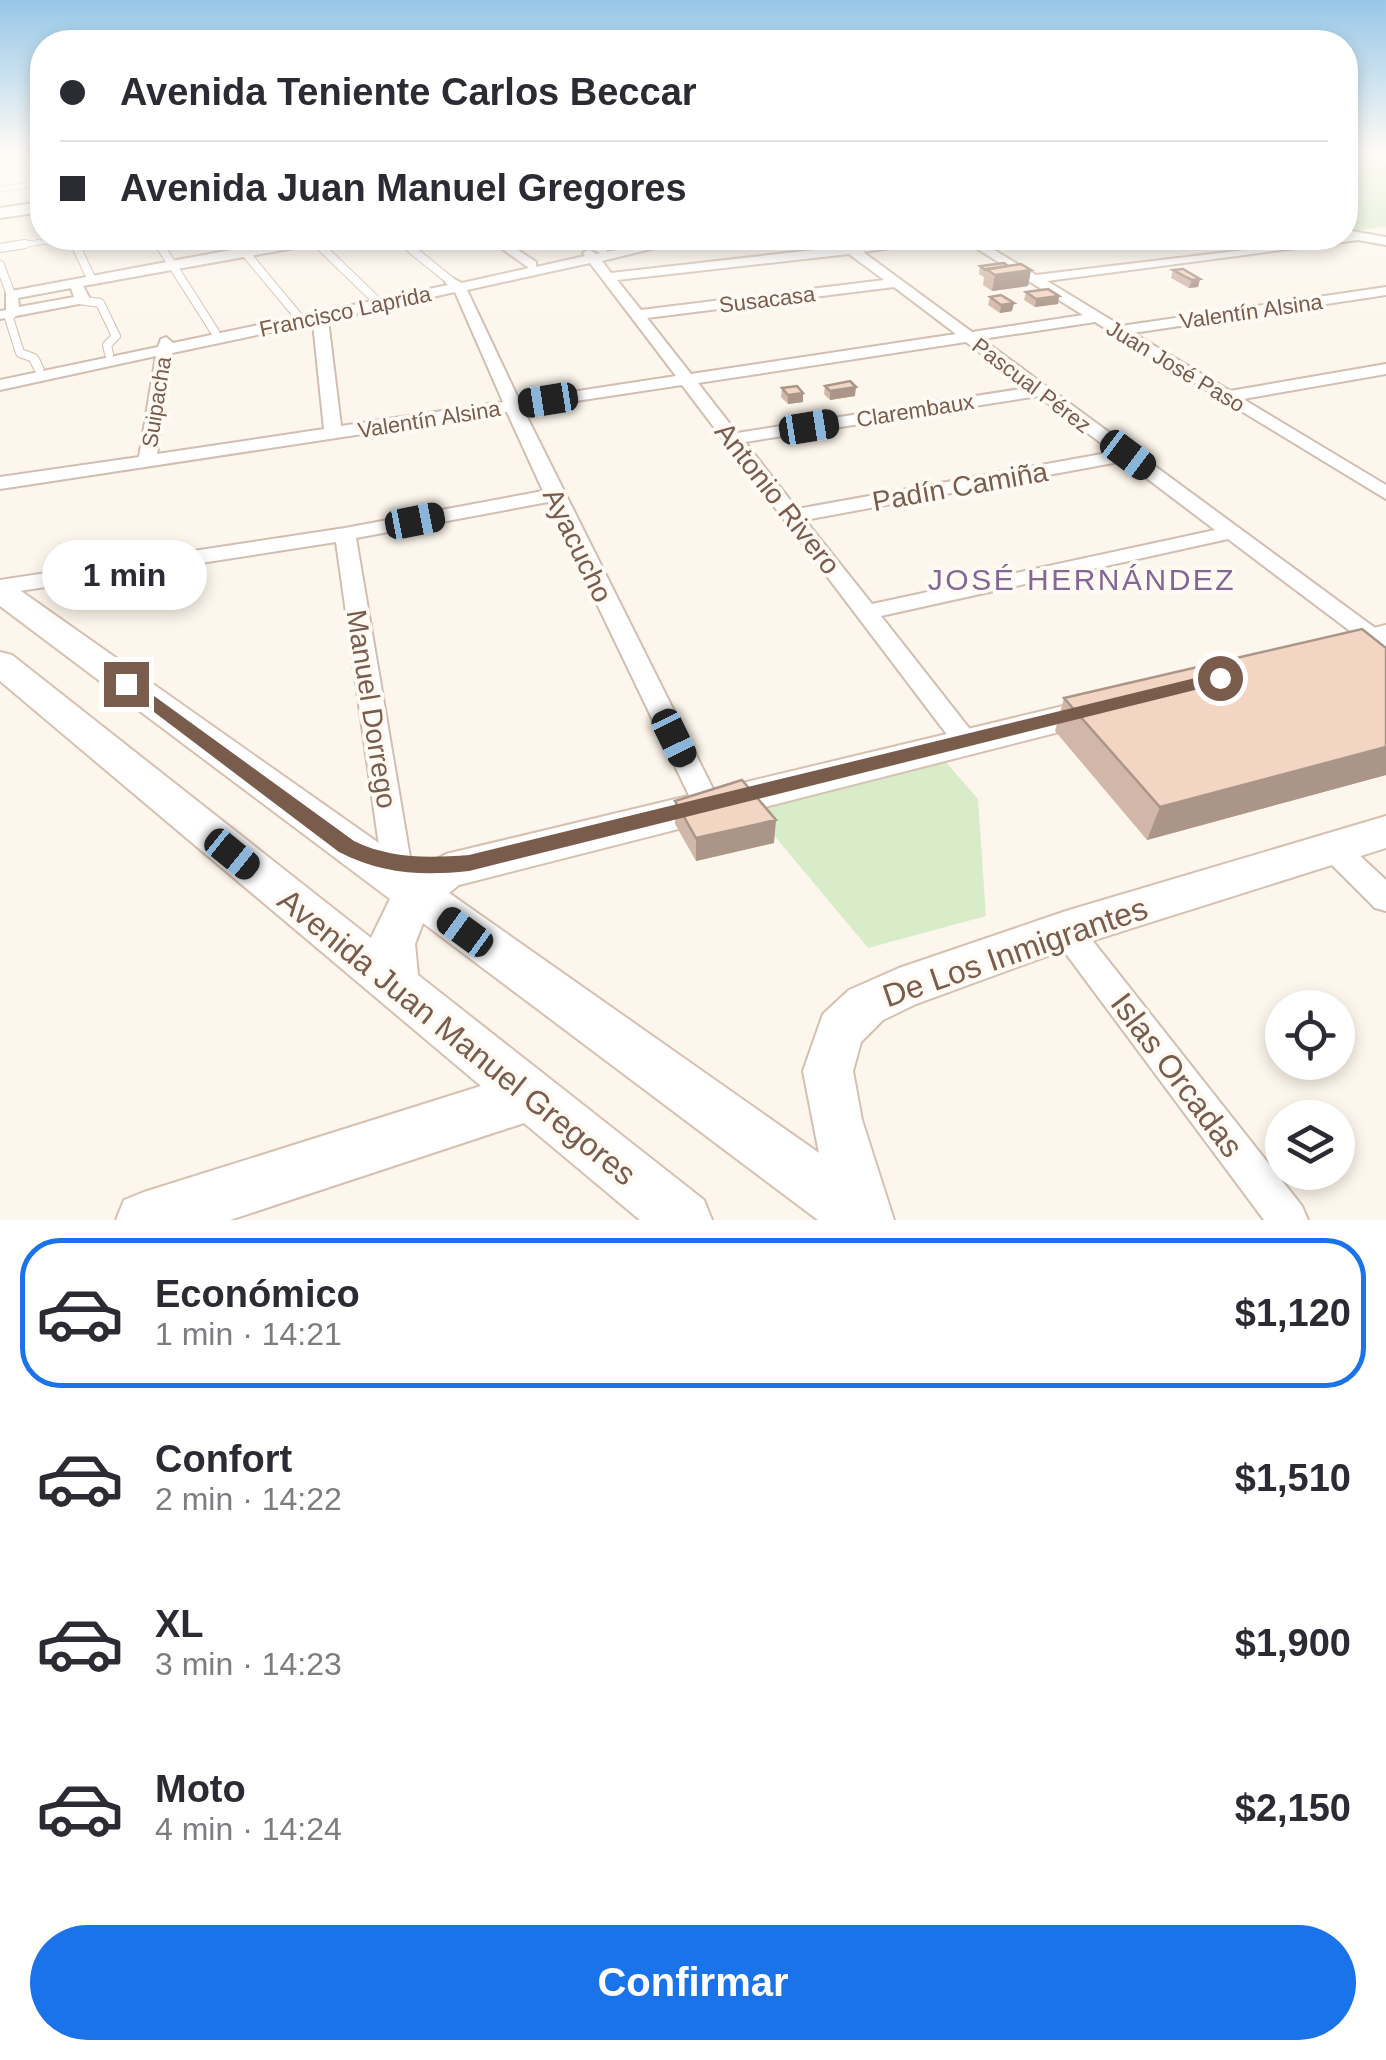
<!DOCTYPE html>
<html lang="es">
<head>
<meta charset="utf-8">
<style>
  body { margin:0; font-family:Arial,sans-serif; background:#f2f2f3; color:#2b2b33; height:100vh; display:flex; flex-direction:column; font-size:38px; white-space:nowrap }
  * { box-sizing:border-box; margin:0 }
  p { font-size:32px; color:#7c7c81 }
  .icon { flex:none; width:55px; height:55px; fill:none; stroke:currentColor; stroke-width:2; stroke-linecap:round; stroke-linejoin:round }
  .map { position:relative; height:1220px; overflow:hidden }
  .panel { display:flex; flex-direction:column; background:#fff; flex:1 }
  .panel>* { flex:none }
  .hud { position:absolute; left:30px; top:30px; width:1328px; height:220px; border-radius:40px; box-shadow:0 5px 15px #0003; display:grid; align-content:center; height:220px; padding:0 30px; background:#fff }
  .buttons { position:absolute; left:1265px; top:990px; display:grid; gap:20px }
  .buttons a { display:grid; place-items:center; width:90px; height:90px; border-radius:50%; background:#fff; box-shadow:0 5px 15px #0003; font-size:50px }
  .end { position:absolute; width:45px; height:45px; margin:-22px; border:12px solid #7a5c4d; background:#fff; box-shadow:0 0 0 5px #fff }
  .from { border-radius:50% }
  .bubble { position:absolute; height:70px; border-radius:35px; background:#fff; box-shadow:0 5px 15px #0003; font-size:32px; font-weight:700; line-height:70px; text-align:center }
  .car { position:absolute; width:30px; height:60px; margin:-30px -15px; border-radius:12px; box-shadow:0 0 8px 2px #0007; background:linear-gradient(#222 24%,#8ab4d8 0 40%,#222 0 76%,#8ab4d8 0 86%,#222 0) }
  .hud b { display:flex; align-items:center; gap:35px; height:95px; font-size:38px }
  .hud b+b { border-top:2px solid #e1e1e2 }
  .hud i { width:25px; height:25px; background:#2b2b33 }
  ul { padding:18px 0 0; list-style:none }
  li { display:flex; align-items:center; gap:30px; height:150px; margin:0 20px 15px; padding:0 10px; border:5px solid transparent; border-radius:40px }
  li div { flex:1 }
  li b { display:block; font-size:38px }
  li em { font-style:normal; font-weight:700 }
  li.active { border-color:#1a73e8 }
  li>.icon { width:90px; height:90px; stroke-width:1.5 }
  .button { display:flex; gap:20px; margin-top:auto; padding:20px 30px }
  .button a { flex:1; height:115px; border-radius:60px; background:#1a73e8; color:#fff; font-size:40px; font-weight:700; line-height:115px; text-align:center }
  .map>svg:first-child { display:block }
  .green { fill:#d8ecc9 }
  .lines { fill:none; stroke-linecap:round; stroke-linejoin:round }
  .service-far2-casing { stroke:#d1beb0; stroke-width:6 }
  .service-far1-casing { stroke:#d1beb0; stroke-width:10 }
  .service-casing { stroke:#d1beb0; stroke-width:11 }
  .minor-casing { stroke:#d1beb0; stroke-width:4 }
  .secondary-casing { stroke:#d6c0b0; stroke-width:4 }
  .service-far2 { stroke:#fff; stroke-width:5 }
  .service-far1 { stroke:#fff; stroke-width:8 }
  .service { stroke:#fff; stroke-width:9 }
  .minor { fill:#fff; fill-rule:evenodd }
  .secondary { fill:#fff; fill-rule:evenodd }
  .wall { fill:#d1b7a8 }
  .shaded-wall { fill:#aa9588 }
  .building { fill:#f3d5c3; stroke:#aa9588; stroke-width:2.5 }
  .route { fill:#7a5c4d }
  .labels { text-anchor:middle; stroke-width:8; stroke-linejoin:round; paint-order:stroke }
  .far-street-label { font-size:22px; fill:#7a5c4d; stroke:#fffaf3 }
  .street-label { font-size:28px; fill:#7a5c4d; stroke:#fffaf3 }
  .neighbourhood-label { font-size:30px; letter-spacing:2.5px; fill:#846695; stroke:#fffaf3 }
  .near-street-label { font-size:32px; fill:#7a5c4d; stroke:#fffaf3 }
</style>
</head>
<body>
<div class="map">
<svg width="1386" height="1220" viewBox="0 0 1386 1220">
  <rect width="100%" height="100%" fill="#fdf6ec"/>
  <path class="green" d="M1345 153H1386V226L1357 231 1345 226Z
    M946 762 978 799 986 916 868 948 752 809Z"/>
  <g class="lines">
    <defs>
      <path id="service-far2" d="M0 154 9 152
        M0 166 42 161
        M0 189 42 183
        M72 238 76 247
        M155 238 161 247
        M397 238 408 247
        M583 238 598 247
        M302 241 321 247
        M8 247 68 238"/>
      <path id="service-far1" d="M75 244 92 280
        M159 244 215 332
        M318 244 374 298
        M405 244 452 282
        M593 244 603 250
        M0 248 25 244
        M251 252 248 256 297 315
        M0 265 11 295
        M79 300 100 303 116 336 107 345 109 354
        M13 313 9 318 20 353 34 358 37 364"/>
      <path id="service" d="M35 361 39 369"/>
      <path id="minor" d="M1345 230 1386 237V245L1358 240 1047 281 1121 326 1386 287V295L1133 333 1230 391 1386 364V374L1243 399 1386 485V499L1095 322 982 339 1386 636V654L1378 652 1228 539 881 616 976 737 980 743 976 749H958L682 385 523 409 722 807 718 814 708 817 698 814 548 502 356 538 414 881 410 889 399 893 388 889 384 881 336 542 0 594V580L345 528 543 491 507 412 0 489V477L139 457 156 356 0 390V380L158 347 161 339 166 337 173 343 448 285 445 282 452 278 462 283 529 268 487 238H500L536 262V267L585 256 583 253 589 249 596 254 675 238H696L602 261 611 273 840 247 830 238H843L854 246 926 238H974L1036 275 1345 238ZM960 238 1083 315 972 332 863 252ZM849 254 884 280 641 310 617 280ZM590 263 676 376 519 400 467 290ZM894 287 956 334 691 374 647 318ZM455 292 503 402 341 426 328 320ZM313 323 324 429 157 454 172 353ZM966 342 1027 388 737 433 698 383ZM1038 396 1113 452 797 509 745 442ZM1124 461 1215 530 872 604 805 520Z
        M295 238H307L308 241 294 248 83 286 89 297 84 303 0 319V311L6 310V292ZM71 288 74 297 19 307 18 298Z
        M1333 837 1343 840 1386 880V911L1375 908 1323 856 1318 848 1323 840Z
        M1066 917 1077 921 1302 1206 1308 1220H1264L1055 939 1050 930 1055 921Z"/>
      <path id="secondary" d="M42 202V212L0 218V208Z
        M0 581 11 584 417 870 446 854 1101 697 1114 700 1119 709 1114 718 459 885 449 893 819 1153 803 1071 823 1014 849 990 899 968 1066 911 1386 816V848L1072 947 916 1004 883 1020 861 1042 853 1071 862 1120 894 1220H818L423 923 415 944 418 975 704 1200 712 1220H640L524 1123 230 1220H116L124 1200 144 1192 481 1086 0 681V652L12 655 371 938 390 899 0 606Z
        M1386 625V645L1332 660 1320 657 1315 649 1320 641Z"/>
    </defs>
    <use href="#service-far2" class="service-far2-casing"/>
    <use href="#service-far1" class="service-far1-casing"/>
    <use href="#service" class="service-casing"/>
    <use href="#minor" class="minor-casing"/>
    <use href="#secondary" class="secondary-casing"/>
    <use href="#service-far2" class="service-far2"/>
    <use href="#service-far1" class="service-far1"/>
    <use href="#service" class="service"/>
    <use href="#minor" class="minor"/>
    <use href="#secondary" class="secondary"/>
  </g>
  <path class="wall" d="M980 266H1008L1031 270 1028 286 992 291 983 285 984 277 979 274Z
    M1173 270 1200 279 1198 287 1189 288 1171 278Z
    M1026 292 1058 304 1035 307 1024 300Z
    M990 297 1012 311 1000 313 988 305Z
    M825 386 855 396 830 400 824 394Z
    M782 388 803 393V402L788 404 781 397Z
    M1386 648V775L1147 840 1055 731 1064 698Z
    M675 801 774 843 696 861 675 824Z"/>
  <path class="shaded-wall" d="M1031 270 1028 286 992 291 995 275Z
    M1200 279 1198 287 1189 288 1192 280Z
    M1059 296 1058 304 1035 307 1036 299Z
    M1014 303 1012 311 1000 313 1001 305Z
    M856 387 855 396 830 400V391Z
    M803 393V402L788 404V395Z
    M1386 747V775L1147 840 1160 807Z
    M776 820 774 843 696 861V838Z"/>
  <path class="building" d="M1004 263 1008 266 985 270 980 266Z
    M1021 264 1031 270 995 275 986 269Z
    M1183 269 1200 279 1192 280 1173 270Z
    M1048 289 1059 296 1036 299 1026 292Z
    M1001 295 1014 303 1001 305 990 297Z
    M850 381 856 387 830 391 825 386Z
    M797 386 803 393 788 395 782 388Z
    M1362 629 1386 648V747L1160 807 1064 698Z
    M742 780 776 820 696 838 675 801Z"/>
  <linearGradient id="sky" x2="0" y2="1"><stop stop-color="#97c7e8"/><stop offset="0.47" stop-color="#fefbf6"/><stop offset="1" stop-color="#fefbf6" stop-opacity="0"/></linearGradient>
  <rect width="1386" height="323" fill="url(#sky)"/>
  <path class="route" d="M1220 672 1227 673V682L469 871C422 876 382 874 339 852L117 684 126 678 132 680 354 841C391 859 428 858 469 855Z"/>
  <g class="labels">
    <g class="far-street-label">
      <text transform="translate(767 299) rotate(-7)" y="8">Susacasa</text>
      <text transform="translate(345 311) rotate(-12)" y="8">Francisco Laprida</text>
      <text transform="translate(1251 311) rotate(-8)" y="8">Valentín Alsina</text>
      <text transform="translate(1176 366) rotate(31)" y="8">Juan José Paso</text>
      <text transform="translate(1032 385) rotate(37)" y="8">Pascual Pérez</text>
      <text transform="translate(156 402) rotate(-81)" y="8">Suipacha</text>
      <text transform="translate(915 410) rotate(-9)" y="8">Clarembaux</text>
      <text transform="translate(429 419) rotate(-9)" y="8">Valentín Alsina</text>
    </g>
    <g class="street-label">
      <text transform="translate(960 486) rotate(-10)" y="10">Padín Camiña</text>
      <text transform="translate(778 498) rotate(52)" y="10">Antonio Rivero</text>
      <text transform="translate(578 545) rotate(64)" y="10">Ayacucho</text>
      <text transform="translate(372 709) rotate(81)" y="10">Manuel Dorrego</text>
    </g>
    <g class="neighbourhood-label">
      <text x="1082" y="590">JOSÉ HERNÁNDEZ</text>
    </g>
    <g class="near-street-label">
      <text transform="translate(1015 952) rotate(-19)" y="11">De Los Inmigrantes</text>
      <text transform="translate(457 1037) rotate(39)" y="11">Avenida Juan Manuel Gregores</text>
      <text transform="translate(1177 1075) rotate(53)" y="11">Islas Orcadas</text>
    </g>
  </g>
</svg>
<div class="buttons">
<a><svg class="icon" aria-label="locate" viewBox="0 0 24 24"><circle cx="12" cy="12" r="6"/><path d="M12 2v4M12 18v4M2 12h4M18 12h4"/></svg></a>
<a><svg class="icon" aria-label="layers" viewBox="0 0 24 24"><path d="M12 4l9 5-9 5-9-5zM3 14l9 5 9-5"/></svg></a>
</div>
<i class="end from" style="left:1220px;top:678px"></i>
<i class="end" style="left:126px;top:684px"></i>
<div class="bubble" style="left:42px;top:540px;width:165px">1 min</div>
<i class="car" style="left:548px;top:400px;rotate:261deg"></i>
<i class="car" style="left:809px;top:427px;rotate:81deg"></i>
<i class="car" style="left:1128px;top:455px;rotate:127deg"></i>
<i class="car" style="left:415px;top:521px;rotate:79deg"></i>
<i class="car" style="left:674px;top:738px;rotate:154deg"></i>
<i class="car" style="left:232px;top:854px;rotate:129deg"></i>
<i class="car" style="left:465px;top:932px;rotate:306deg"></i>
<div class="hud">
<b><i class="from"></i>Avenida Teniente Carlos Beccar</b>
<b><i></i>Avenida Juan Manuel Gregores</b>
</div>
</div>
<section class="panel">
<ul>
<li class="active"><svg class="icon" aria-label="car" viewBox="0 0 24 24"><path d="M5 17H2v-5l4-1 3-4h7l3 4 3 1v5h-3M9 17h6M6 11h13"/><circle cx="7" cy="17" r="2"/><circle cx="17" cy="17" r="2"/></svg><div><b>Económico</b><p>1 min · 14:21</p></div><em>$1,120</em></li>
<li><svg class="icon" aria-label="car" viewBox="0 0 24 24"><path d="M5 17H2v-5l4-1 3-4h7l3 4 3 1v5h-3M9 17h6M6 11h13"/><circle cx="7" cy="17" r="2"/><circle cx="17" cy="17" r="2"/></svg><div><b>Confort</b><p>2 min · 14:22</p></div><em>$1,510</em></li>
<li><svg class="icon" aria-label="car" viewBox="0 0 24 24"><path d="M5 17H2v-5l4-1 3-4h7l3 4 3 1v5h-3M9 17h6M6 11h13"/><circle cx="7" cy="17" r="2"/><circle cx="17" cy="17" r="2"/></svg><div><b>XL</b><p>3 min · 14:23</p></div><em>$1,900</em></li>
<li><svg class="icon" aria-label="car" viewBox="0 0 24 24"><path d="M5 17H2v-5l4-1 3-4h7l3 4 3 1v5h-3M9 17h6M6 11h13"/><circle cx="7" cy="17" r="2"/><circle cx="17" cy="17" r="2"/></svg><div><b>Moto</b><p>4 min · 14:24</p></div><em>$2,150</em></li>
</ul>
<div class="button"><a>Confirmar</a></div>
</section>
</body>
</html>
